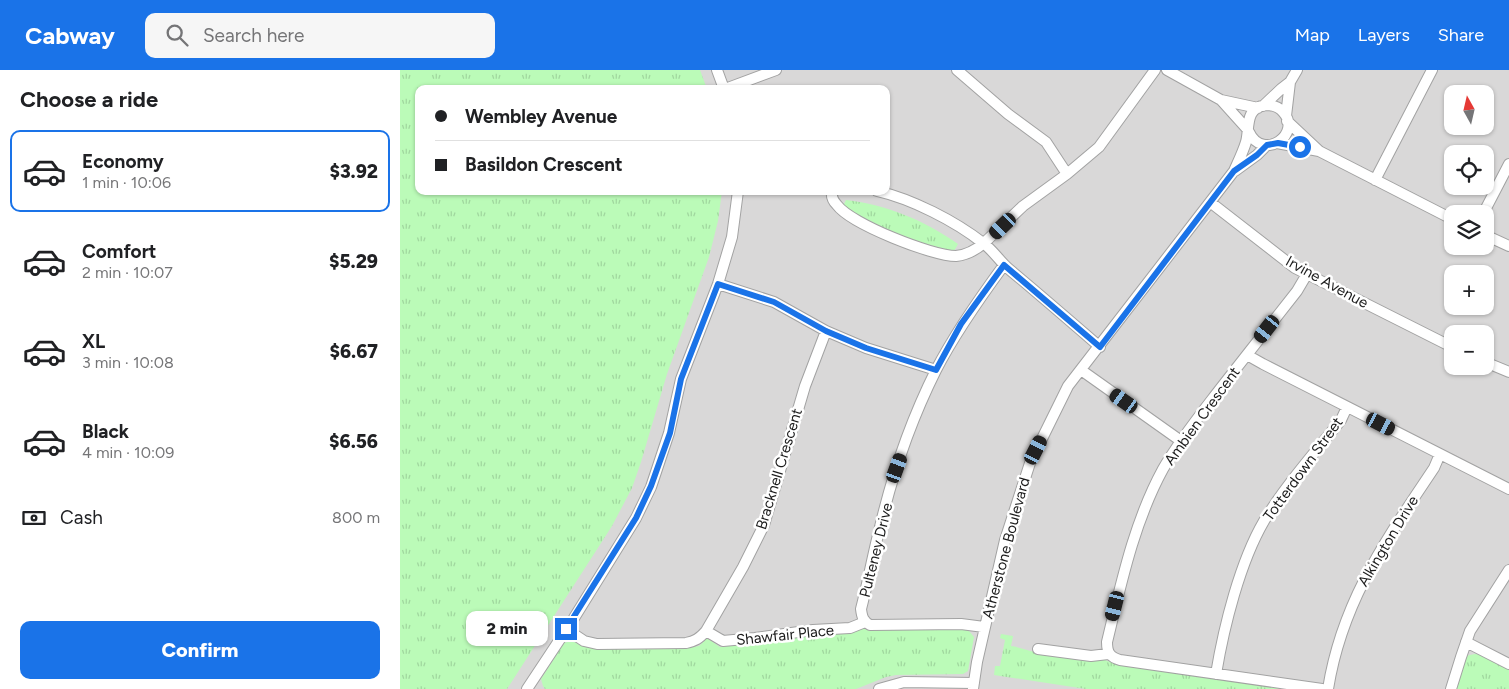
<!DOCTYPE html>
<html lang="en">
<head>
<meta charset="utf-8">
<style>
  body { margin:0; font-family:Figtree,sans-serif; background:#f6f6f6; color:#202124; height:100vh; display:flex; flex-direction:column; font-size:19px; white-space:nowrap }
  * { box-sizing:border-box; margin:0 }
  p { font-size:16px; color:#757577 }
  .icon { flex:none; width:28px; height:28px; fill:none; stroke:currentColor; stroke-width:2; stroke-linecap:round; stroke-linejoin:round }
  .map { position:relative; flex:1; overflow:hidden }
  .panel { display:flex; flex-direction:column; background:#fff; width:400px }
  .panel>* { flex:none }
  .banner { position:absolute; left:15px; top:15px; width:475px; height:110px; border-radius:10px; box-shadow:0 1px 4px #0004; display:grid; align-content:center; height:110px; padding:0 20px; background:#fff }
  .needle { width:32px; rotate:352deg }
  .fabs { position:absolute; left:1044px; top:15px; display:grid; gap:10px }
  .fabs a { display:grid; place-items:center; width:50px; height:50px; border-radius:10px; background:#fff; box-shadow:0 1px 4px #0004; font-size:25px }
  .end { position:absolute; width:22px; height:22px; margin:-11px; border:6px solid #1a73e8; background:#fff; box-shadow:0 0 0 2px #fff }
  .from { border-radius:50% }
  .bubble { position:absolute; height:35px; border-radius:10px; background:#fff; box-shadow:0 1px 4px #0004; font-size:16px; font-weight:800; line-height:35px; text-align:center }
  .car { position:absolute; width:15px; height:30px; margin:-15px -8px; border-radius:6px; box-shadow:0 0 4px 1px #0007; background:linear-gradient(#222 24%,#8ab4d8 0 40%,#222 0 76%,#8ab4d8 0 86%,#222 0) }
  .banner b { display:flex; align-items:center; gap:18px; height:48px; font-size:19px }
  .banner b+b { border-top:1px solid #e0e0e0 }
  .banner i { width:12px; height:12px; background:#202124 }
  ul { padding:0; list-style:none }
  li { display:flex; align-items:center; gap:15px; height:82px; margin:0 10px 8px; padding:0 10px; border:2px solid transparent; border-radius:10px }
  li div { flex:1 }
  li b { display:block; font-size:19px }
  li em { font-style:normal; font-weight:800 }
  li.on { border-color:#1a73e8 }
  li>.icon { width:45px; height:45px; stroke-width:1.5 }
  h2 { padding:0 20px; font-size:22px; line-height:60px }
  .pay { display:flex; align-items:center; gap:12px; height:55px; padding:0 20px; font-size:19px }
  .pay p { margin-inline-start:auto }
  .action { display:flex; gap:10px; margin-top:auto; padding:10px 20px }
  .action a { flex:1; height:58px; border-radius:10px; background:#1a73e8; color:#fff; font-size:20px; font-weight:800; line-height:58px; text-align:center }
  header { display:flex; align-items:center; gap:30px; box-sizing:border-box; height:70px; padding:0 25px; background:#1a73e8; color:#fff }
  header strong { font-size:24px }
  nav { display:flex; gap:28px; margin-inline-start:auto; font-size:18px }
  .search { width:350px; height:45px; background:#f6f6f6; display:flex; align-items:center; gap:12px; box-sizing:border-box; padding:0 18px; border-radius:10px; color:#757577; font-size:19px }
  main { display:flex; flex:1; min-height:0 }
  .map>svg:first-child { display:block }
  .residential { fill:#d9d8d8; fill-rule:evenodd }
  .park { fill:url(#park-tufts) }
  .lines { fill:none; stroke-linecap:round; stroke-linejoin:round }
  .minor-casing { stroke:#a2a2a2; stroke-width:12 }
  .minor { stroke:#fff; stroke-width:10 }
  .route { stroke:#1a73e8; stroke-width:6 }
  .labels { text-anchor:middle; stroke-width:5; stroke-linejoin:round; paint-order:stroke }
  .street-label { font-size:15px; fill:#1b1b1b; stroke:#fff }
</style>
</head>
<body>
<header>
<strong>Cabway</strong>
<div class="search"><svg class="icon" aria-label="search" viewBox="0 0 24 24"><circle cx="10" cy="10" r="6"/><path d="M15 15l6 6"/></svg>Search here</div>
<nav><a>Map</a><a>Layers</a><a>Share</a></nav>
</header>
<main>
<section class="panel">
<h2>Choose a ride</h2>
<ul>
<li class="on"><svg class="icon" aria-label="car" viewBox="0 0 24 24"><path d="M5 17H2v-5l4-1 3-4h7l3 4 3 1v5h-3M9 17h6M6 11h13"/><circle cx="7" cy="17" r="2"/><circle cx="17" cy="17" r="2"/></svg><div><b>Economy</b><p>1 min · 10:06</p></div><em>$3.92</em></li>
<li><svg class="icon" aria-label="car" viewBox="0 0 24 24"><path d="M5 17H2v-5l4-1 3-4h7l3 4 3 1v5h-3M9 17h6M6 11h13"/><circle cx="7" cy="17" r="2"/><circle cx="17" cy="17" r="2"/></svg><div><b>Comfort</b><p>2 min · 10:07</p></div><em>$5.29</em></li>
<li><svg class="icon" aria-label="car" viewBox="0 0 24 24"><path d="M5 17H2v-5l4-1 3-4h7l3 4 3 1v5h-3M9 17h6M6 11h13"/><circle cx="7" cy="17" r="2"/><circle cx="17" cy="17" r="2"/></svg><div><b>XL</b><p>3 min · 10:08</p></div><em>$6.67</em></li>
<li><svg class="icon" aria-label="car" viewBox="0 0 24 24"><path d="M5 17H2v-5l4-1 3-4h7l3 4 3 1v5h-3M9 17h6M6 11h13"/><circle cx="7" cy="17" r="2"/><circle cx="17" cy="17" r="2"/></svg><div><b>Black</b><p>4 min · 10:09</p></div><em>$6.56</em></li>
</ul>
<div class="pay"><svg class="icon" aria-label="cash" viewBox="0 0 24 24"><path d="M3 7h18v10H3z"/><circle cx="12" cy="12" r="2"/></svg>Cash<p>800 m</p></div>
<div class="action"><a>Confirm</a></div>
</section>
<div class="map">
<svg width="1109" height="619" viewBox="0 0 1109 619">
  <defs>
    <pattern id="park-tufts" width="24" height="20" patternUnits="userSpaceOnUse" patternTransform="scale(1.25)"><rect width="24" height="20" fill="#bbfbb8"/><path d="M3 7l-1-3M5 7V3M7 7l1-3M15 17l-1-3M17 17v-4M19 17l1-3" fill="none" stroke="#a0d79e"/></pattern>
  </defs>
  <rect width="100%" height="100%" fill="#ede7df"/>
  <path class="residential" d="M0 0H1109V619H0ZM19 19H486V121H19ZM1052 24H1085V56H1052ZM1052 84H1085V116H1052ZM1052 144H1085V176H1052ZM1052 204H1085V236H1052ZM1052 264H1085V296H1052Z"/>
  <path class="park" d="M0 0H300L307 19H19V121H322L318 151 309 187 267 304 241 392 232 418 212 456 107 619H0Z
    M446 130C487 135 524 150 558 174L554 181C513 172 480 158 443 136Z
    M460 558 469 560 561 558 569 561 574 567 568 601 563 604 496 605 486 607 456 619H145L143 616 141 609 164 573C173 570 178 573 186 577H292L299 576 307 568 320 577 410 565 455 562Z
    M601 564 613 566 611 576C625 578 632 583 646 584 665 587 684 587 703 588L707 591 903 619H686L594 605 595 596H600L605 570 600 568Z
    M1075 584 1081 585 1109 599V619H1055L1065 586Z"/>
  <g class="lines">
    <defs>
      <path id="minor" d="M317 0 324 19
        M557 0 608 44 646 72 667 104
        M767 0 821 30 858 38
        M325 19 376 0
        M821 30 848 60
        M863 36 881 19 890 12
        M886 46 890 12 897 0
        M887 51 919 81
        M877 73 919 81 1052 149
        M835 101 857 85 867 75
        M975 110 1032 0
        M432 121C431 127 433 131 437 135 451 154 532 186 556 186 566 185 577 179 584 173L623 136 667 104 699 77 755 0
        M477 121C512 129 555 151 583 173 593 180 600 192 610 200 640 225 670 251 700 277
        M810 132 895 198 1052 277
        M1083 144 1109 94
        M1085 165 1109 176
        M907 204 897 221C872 253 846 286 820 319 800 345 779 371 763 399 734 452 721 514 707 572 707 583 710 587 720 590L922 619
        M318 214 374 232 426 261 466 278 536 300
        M847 285 863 294 1109 419
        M1085 292 1109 302
        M681 300 781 371
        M584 557 561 554 470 555C463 551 462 547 461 539 468 512 473 484 480 457 492 406 512 348 536 300 555 263 579 229 604 195
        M166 559 184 571 197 574 286 573C295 571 299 569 306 561L343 497 364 455 405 316 426 261
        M306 561 323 571 355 568 413 560 450 558 465 552
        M1066 572 1109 594
        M638 579 691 586 708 584
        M816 604C824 556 840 492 864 451 885 416 916 381 941 350L947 337
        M127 619 174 548 236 448 251 417 269 363 281 309 318 214 332 167 338 121
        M479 619 504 612 574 613
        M573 619 577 592 605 470 630 393 668 316 834 101C838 92 843 82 846 72 850 58 844 38 866 35 872 35 879 37 883 42 903 64 863 92 849 62
        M928 619C942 531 986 470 1034 398L1040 384
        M1051 619 1061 587 1070 561 1109 500"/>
    </defs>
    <use href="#minor" class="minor-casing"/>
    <use href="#minor" class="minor"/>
  </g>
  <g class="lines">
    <path class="route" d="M166 559 236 448 251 416 270 363 281 309 318 214 374 232 426 261 466 278 536 300 561 254 604 195 700 277 834 101 857 85 867 75 878 73 900 77"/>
  </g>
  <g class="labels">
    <g class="street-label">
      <text transform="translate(927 212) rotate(29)" y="5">Irvine Avenue</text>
      <text transform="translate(802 346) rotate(-54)" y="5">Ambien Crescent</text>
      <text transform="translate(379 399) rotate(-73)" y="5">Bracknell Crescent</text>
      <text transform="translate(903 399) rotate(-54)" y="5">Totterdown Street</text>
      <text transform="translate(988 471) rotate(-59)" y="5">Alkington Drive</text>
      <text transform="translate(606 478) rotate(-75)" y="5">Atherstone Boulevard</text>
      <text transform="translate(476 480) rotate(-76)" y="5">Pulteney Drive</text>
      <text transform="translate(385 565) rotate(-6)" y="5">Shawfair Place</text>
    </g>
  </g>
</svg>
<div class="fabs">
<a><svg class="needle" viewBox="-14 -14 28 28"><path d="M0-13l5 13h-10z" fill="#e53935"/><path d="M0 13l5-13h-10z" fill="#757577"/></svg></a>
<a><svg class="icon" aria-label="locate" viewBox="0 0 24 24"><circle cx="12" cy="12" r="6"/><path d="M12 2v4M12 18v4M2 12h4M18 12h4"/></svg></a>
<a><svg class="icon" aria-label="layers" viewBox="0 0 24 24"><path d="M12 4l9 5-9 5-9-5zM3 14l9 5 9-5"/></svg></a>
<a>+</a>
<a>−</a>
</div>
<i class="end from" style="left:900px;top:77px"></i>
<i class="end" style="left:166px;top:559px"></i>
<div class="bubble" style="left:66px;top:541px;width:82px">2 min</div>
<i class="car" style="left:603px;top:156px;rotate:226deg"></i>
<i class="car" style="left:867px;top:259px;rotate:218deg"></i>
<i class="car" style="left:724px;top:331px;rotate:305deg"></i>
<i class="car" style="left:981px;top:354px;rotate:117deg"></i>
<i class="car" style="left:636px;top:380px;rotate:27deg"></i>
<i class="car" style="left:497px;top:398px;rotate:20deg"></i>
<i class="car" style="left:715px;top:536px;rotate:194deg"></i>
<div class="banner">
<b><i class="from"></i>Wembley Avenue</b>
<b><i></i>Basildon Crescent</b>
</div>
</div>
</main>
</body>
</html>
